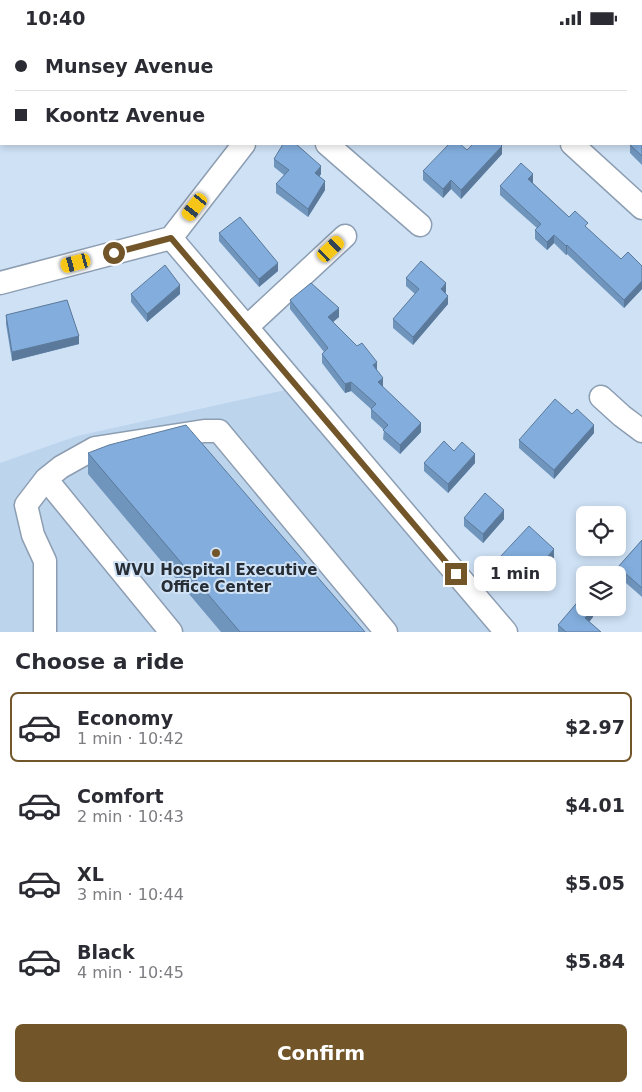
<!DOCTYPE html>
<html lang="en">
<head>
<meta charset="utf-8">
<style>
  body { margin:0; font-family:"DejaVu Sans",sans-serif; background:#f2f2f3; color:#2b2b33; height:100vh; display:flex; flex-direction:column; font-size:19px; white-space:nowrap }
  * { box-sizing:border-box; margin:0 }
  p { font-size:16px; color:#7c7c81 }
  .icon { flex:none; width:28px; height:28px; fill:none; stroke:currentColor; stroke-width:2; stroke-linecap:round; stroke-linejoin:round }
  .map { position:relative; height:597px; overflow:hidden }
  .side { display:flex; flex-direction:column; background:#fff; flex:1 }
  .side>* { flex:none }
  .top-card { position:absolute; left:0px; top:0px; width:642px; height:110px; box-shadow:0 2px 8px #0003; display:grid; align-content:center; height:110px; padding:0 15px; background:#fff }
  .tools { position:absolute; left:576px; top:471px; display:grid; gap:10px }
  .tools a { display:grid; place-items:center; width:50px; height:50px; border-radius:8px; background:#fff; box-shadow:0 2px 8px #0003; font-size:25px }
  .end { position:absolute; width:22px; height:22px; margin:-11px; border:6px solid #725629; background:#fff; box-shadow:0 0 0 2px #fff }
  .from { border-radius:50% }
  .bubble { position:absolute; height:35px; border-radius:8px; background:#fff; box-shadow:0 2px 8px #0003; font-size:16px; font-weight:700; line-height:35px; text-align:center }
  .car { position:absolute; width:15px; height:30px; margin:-15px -8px; border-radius:6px; box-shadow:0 0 4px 1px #0007; background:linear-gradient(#f5c518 24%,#345 0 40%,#f5c518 0 76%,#345 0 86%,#f5c518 0) }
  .top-card b { display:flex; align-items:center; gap:18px; height:48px; font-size:19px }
  .top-card b+b { border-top:1px solid #e1e1e2 }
  .top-card i { width:12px; height:12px; background:#2b2b33 }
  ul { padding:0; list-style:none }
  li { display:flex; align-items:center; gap:15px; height:70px; margin:0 10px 8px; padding:0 5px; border:2px solid transparent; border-radius:8px }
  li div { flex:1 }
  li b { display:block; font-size:19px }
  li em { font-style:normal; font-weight:700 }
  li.active { border-color:#725629 }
  li>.icon { width:45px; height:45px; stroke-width:1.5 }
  h2 { padding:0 15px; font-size:22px; line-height:60px }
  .cta { display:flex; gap:10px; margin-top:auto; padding:10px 15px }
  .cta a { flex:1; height:58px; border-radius:8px; background:#725629; color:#fff; font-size:20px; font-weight:700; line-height:58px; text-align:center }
  .status { display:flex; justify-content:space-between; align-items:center; height:35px; padding:0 25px; background:#fff; direction:ltr }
  .status svg { height:14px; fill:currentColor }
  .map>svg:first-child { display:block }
  .built { fill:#bdd4ed }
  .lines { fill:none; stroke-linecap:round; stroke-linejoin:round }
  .minor-casing { stroke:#8d9eb2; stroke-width:25 }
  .minor { stroke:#fff; stroke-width:22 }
  .wall { fill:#7095bd }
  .shaded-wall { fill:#5b799a }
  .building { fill:#82addc; stroke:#5b799a }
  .route { stroke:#725629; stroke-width:6 }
  .poi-dot { fill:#725629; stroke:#cee1f5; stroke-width:2 }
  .labels { text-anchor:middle; stroke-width:4; stroke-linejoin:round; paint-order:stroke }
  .poi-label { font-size:15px; font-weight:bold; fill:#262d35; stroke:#cee1f5 }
</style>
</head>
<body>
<div class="status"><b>10:40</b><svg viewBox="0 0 49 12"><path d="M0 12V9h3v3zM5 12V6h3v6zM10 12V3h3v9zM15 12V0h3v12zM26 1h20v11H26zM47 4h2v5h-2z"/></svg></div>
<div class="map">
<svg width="642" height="597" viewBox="0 0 642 597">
  <rect width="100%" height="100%" fill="#cee1f5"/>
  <path class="built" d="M313 349 515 597H0V428L77 401Z"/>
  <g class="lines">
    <defs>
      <path id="minor" d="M455 0 456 1
        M329 1 330 0
        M327 109 420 190
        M572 109 642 173
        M171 203 506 597
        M0 248 171 203 244 109
        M247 292 345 201
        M601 362 622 381 642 396
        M46 444 171 597
        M45 597V526L33 500 26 470 46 444 61 432 95 413 204 396H219L386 597"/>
    </defs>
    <use href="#minor" class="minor-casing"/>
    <use href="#minor" class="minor"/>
  </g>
  <path class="wall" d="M238 0H297V1H240Z
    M520 0H541L540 1H522Z
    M551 0H619V1H553Z
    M642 61V130L630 118V109H641Z
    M467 115 502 119 461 164 451 154 443 163 423 145V136Z
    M274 124 321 139 319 142 325 155 308 182 276 158V149L284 140 274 132Z
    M533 148 569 182 588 194 621 224 642 231V254L624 273 567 219 566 220 554 208 547 215 535 204V195L537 193 500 160V151Z
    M219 198 278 236 259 252 219 206Z
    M406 243 446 257 445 258 448 269 413 310 393 293V284L415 259 406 251Z
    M131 259H180L147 287 131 267Z
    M290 265 339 282 333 287 377 335 383 352 421 397 400 419 383 404 384 395 371 383V374L351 356 345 358 322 328V319L324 317 290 274Z
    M6 280 79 309 12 326 6 289Z
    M594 398 554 444 519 413V405Z
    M454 416 475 428 448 458 424 436V428Z
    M88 418 365 597H221L88 439Z
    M464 483 504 484 483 508 464 491Z
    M642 505V562L618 541V532Z
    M500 522 554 523 531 548 528 545 523 551 500 531Z
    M593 582 589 587 601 597H558V590Z"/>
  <path class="shaded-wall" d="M533 0H541L540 1H532Z
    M612 0H619V1H611Z
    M502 111V119L461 164V155Z
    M321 131V139L315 147V138Z
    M533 139V148L528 153V144Z
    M451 145V154L443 163V154Z
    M325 146V155L308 182V174Z
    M554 200V208L547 215V207Z
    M567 210V219L566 220V211Z
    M278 228V236L259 252V244Z
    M642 246V254L624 273V265Z
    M446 248V257L441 263V254Z
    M180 250V259L147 287V279Z
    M448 261V269L413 310V302Z
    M339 273V282L328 291V282Z
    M79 301V309L12 326V317Z
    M377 327V336L373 330Z
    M383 343V352L378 356V347Z
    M351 347V356L345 358V349Z
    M421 388V397L400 419V410Z
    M594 390V398L554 444V435Z
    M475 419V428L448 458V449Z
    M504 475V484L483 508V499Z
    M554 514V523L531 548V540Z
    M528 537V545L523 551V543Z
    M593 574V582L585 592V583Z"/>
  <path class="building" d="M259 0H294L293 1H260Z
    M563 0H612L611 1H565Z
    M641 60 642 61V121L630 110V109H641Z
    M283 109H296L321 131 315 138 325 146 308 174 276 149 289 135 274 124Z
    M449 109H460L467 115 473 109H500L502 111 461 155 451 145 443 154 423 136Z
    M521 128 533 139 528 144 569 182 575 176 588 188 585 191 621 224 628 217 642 231V246L624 265 567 210 566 211 554 200 547 207 535 195 541 189 500 151Z
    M240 182 278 228 259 244 219 198Z
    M421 226 446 248 441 254 448 261 413 302 393 284 419 254 406 243Z
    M165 230 180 250 147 279 131 259Z
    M311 248 339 273 328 282 357 311 362 308 377 327 373 330 383 343 378 347 421 388 400 410 383 395 388 390 371 374 376 369 351 347 345 349 322 319 328 313 290 265Z
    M67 265 79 301 12 317 6 280Z
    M555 364 572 379 577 374 594 390 554 435 519 405Z
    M186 390 365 597H240L88 418 109 410Z
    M444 406 454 416 462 407 475 419 448 449 424 428Z
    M485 458 504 475 483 499 464 483Z
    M529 491 554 514 531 540 528 537 523 543 500 522Z
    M642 505V553L618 532Z
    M581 563 585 567V572H592L593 574 585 583 601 597H566L558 590Z"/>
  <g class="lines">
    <path class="route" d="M114 218 171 203 456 539"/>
  </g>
  <circle class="poi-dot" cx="216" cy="518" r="5"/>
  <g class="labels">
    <g class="poi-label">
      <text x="216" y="540">WVU Hospital Executive<tspan x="216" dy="17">Office Center</tspan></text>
    </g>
  </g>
</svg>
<div class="tools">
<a><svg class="icon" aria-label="locate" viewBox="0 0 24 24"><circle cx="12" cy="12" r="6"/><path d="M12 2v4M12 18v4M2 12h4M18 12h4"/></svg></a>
<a><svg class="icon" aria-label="layers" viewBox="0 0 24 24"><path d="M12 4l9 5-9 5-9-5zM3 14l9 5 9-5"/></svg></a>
</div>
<i class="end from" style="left:114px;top:218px"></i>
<i class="end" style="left:456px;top:539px"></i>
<div class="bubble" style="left:474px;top:521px;width:82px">1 min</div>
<i class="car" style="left:195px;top:172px;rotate:218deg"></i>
<i class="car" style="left:331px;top:214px;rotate:47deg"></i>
<i class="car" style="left:76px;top:228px;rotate:255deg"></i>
<div class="top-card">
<b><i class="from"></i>Munsey Avenue</b>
<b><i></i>Koontz Avenue</b>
</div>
</div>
<section class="side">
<h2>Choose a ride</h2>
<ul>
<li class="active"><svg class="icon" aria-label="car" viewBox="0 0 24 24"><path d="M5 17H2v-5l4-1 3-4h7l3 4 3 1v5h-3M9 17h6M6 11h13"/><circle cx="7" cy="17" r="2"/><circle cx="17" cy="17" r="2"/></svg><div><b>Economy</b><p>1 min · 10:42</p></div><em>$2.97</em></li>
<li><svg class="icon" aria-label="car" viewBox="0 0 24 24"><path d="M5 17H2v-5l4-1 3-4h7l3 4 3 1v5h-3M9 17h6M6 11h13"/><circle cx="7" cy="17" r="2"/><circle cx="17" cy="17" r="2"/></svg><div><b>Comfort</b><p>2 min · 10:43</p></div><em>$4.01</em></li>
<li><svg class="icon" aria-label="car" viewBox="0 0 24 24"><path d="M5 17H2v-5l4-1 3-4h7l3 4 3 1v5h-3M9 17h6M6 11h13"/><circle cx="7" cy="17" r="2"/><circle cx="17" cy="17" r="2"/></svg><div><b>XL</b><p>3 min · 10:44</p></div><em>$5.05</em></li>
<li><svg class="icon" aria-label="car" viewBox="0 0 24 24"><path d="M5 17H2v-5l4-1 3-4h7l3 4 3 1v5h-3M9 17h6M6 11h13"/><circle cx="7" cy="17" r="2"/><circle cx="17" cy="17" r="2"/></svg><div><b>Black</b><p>4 min · 10:45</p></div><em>$5.84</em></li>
</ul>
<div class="cta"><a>Confirm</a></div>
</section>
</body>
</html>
